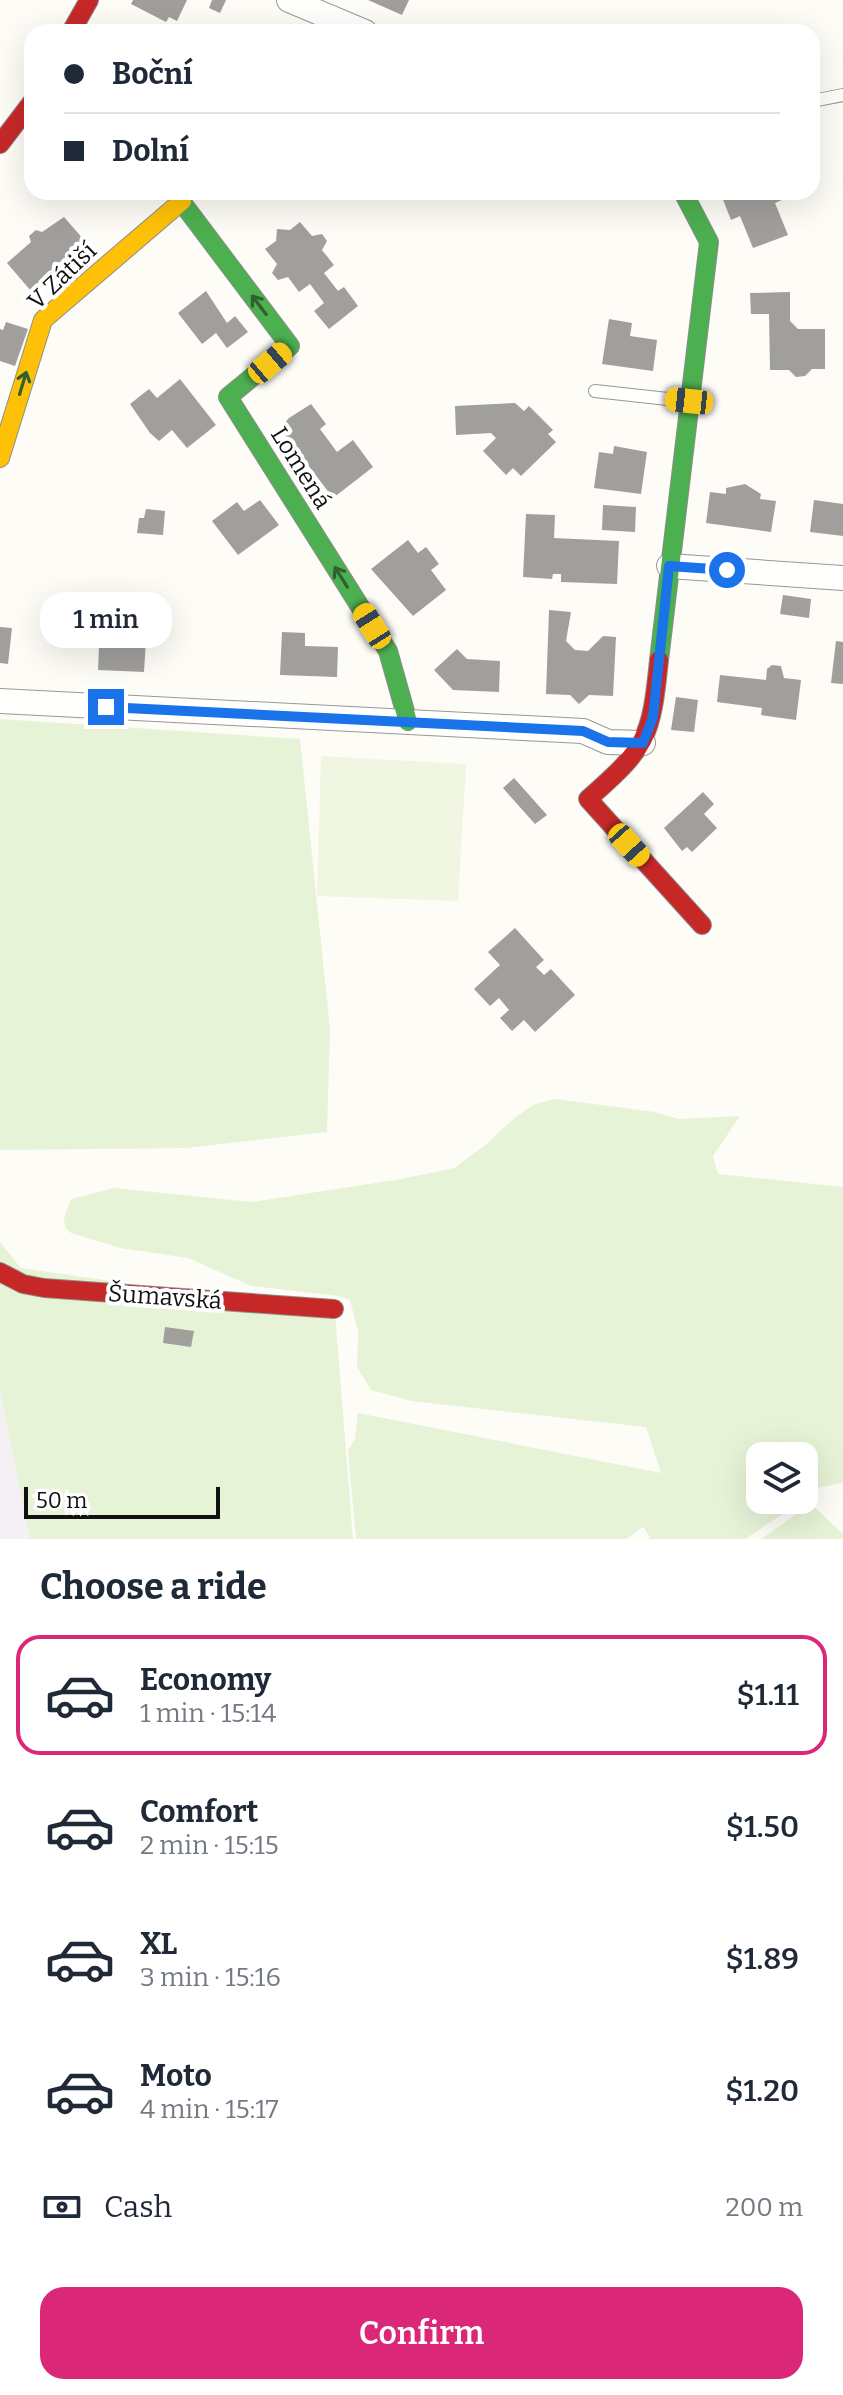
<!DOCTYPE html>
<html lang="en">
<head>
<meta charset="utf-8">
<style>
  body { margin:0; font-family:Bitter,serif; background:#f2f2f3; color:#1f2937; height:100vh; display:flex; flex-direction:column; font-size:30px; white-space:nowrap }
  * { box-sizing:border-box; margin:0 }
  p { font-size:26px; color:#747a83 }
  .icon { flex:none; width:44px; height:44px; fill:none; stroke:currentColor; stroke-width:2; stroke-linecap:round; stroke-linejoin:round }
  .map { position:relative; height:1539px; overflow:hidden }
  .side { display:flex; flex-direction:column; background:#fff; flex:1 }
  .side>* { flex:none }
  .hud { position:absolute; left:24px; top:24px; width:796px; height:176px; border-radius:24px; box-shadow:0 8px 32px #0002; display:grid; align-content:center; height:176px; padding:0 40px; background:#fff }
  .controls { position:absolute; left:746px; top:1442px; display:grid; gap:16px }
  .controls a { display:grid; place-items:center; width:72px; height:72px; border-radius:16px; background:#fff; box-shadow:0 8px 32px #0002; font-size:40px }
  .scale { position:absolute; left:24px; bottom:20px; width:196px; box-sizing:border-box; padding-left:8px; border:4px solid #111; border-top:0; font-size:22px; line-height:28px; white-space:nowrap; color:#111; -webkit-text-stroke:6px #fff; paint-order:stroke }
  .end { position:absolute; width:36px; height:36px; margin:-18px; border:10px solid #1a73e8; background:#fff; box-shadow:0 0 0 4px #fff }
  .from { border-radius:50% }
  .bubble { position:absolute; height:56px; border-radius:24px; background:#fff; box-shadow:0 8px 32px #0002; font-size:26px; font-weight:600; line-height:56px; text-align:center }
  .car { position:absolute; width:24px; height:48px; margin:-24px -12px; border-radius:10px; box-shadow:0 0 6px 2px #0007; background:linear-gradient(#f5c518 24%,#345 0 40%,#f5c518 0 76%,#345 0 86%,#f5c518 0) }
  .hud b { display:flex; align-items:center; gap:28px; height:76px; font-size:30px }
  .hud b+b { border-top:2px solid #e0e1e3 }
  .hud i { width:20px; height:20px; background:#1f2937 }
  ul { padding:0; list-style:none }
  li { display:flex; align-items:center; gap:24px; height:120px; margin:0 16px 12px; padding:0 24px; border:4px solid transparent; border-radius:24px }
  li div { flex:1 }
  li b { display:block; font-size:30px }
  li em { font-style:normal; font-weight:600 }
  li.current { border-color:#db2777 }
  li>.icon { width:72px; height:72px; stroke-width:1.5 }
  h2 { padding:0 40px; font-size:36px; line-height:96px }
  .pay { display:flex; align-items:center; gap:20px; height:88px; padding:0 40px; font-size:30px }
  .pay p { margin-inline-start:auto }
  .primary-button { display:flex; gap:16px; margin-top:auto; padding:16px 40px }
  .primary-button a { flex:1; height:92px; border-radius:24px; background:#db2777; color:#fff; font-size:32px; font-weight:600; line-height:92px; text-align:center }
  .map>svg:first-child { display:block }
  .industrial { fill:#f5f0f3 }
  .green { fill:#e7f3d7 }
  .pitch { fill:#f0f6e1 }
  .building { fill:#a19f9c }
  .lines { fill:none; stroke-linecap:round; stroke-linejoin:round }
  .lane-casing { stroke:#979795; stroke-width:14 }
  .street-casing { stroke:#979795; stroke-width:26 }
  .fast-casing { stroke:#8e8d8b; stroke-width:20 }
  .slow-casing { stroke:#8e8d8b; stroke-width:20 }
  .jam-casing { stroke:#8e8d8b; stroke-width:20 }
  .lane { stroke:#fffffe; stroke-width:12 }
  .street { stroke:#fffffe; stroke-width:24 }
  .fast { stroke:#4caf50; stroke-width:18 }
  .slow { stroke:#ffc107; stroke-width:18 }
  .jam { stroke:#c62828; stroke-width:18 }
  .oneway { stroke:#2e6030 }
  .route { stroke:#1a73e8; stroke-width:10 }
  .labels { text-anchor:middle; stroke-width:8; stroke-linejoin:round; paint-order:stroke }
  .street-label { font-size:24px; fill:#111; stroke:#fff }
</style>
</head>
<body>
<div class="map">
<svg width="843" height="1539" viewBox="0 0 843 1539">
  <rect width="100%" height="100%" fill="#fdfcf7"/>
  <path class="industrial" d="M0 1390 30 1539H0Z"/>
  <path class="green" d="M0 719 300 739 330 1029 327 1132 187 1148 0 1150Z
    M555 1099 655 1112 679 1119 740 1116 713 1156 718 1174 843 1187V1483L804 1490V1456H760V1500L799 1503 745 1539H647L650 1537 643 1527 626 1539H356L348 1450 355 1439 358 1413 661 1473 646 1427 411 1401 371 1390 357 1367 358 1332 350 1300 339 1296 251 1286 188 1258 120 1248 71 1233 65 1227 64 1217 71 1199 114 1188 252 1202 401 1179 454 1168 488 1143 514 1118 535 1104Z
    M0 1242 21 1268 335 1313 353 1539H30L0 1390Z
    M811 1504 843 1534V1539H761Z"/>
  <path class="pitch" d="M321 756 466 764 458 901 317 896Z"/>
  <path class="building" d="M133 0H187L177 21 169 17 166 22 131 4Z
    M212 0H226L220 13 209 8Z
    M368 0H409L402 15Z
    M720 192H779L782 200 775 203 788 235 753 248 740 216 731 220Z
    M64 217 85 241 31 291 7 263 31 242 29 236 36 230 42 232Z
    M300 222 312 236 322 234 327 241 322 250 334 265 324 273 338 291 344 287 358 306 329 329 314 311 324 303 310 284 299 292 288 277 278 280 272 273 277 264 265 249 276 241 277 229 290 230Z
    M206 291 227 323 235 316 248 332 227 348 216 333 202 344 178 313Z
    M790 292V321L798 329H825V369H812L805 376 796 377 789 370H770L769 314H751L750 293Z
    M609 319 632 323 630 336 657 340 653 371 602 364Z
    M6 322 28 329 15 366 0 361V329L3 330Z
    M180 379 216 425 187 448 172 430 159 441 150 433 130 404 149 389 157 398Z
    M515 403 524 411 529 406 553 430 548 434 556 442 521 476 513 468 506 475 483 451 496 438 491 433 456 435 455 406Z
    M311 404 326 424 320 429 337 452 353 440 373 467 333 498 280 428 289 418Z
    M614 446 647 452 641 494 594 488 599 452 613 454Z
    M745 484 761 494 760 499 776 501 771 532 706 523 710 492 726 494V488Z
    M260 500 279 525 238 555 212 521 237 502 244 511Z
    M814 500 843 504V536L810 532Z
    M603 505 636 507 635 532 602 530Z
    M146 509 165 511 163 535 137 533 139 518H144Z
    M526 514 555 515 554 538 619 541 617 584 561 582V574H553L552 579 523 577Z
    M408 540 418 553 426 547 439 564 431 570 446 590 413 616 371 569Z
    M783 595 811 599 809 618 780 614Z
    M549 610 571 612 566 641 575 650 588 651 603 636 616 637 613 696 589 695 579 704 570 695 546 694Z
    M100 621 147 624 144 672 98 670Z
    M0 627 12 628 8 664 0 663Z
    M282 632 305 633V646L338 647 337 677 280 675Z
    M836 641 843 642V684L831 683Z
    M457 649 467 659 500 661 499 692 453 690 434 670Z
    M772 665 781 666 784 678 801 680 796 720 761 715 762 708 717 702 720 675 766 680 767 669Z
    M676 697 698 700 694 732 671 730Z
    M514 778 547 815 535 824 503 788Z
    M703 792 714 804 704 814 717 828 692 852 687 847 682 851 664 828Z
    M515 928 544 960 536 967 544 975 551 969 575 995 535 1032 524 1020 512 1031 500 1018 509 1010 499 998 490 1006 474 989 500 965 488 952Z
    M165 1327 194 1331 191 1347 163 1343Z"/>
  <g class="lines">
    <defs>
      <path id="lane" d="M812 101 843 95
        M595 391 686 401"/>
      <path id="street" d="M289 0 365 32
        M669 566 843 578
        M0 701 583 731 608 742 643 743"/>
      <path id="fast" d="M174 192 290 346 228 397 388 651 408 722
        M659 660 709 242 683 192"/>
      <path id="slow" d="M0 458 43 320 182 201"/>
      <path id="jam" d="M71 32 89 0
        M0 144 32 102
        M659 660C651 739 647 747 588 799L702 925
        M0 1272 23 1284 44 1288 334 1309"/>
    </defs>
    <use href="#lane" class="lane-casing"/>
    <use href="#street" class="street-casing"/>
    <use href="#fast" class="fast-casing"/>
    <use href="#slow" class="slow-casing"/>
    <use href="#jam" class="jam-casing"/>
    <use href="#lane" class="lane"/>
    <use href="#street" class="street"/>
    <use href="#fast" class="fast"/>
    <use href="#slow" class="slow"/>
    <use href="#jam" class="jam"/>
  </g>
  <defs><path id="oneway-shaft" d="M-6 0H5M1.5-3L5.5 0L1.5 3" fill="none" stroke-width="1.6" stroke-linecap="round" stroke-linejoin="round" transform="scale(2)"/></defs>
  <g class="oneway">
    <use href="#oneway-shaft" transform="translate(259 305) rotate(-127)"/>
    <use href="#oneway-shaft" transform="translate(23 383) rotate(-73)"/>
    <use href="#oneway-shaft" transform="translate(341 577) rotate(-122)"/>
  </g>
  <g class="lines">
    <path class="route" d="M106 707 583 731 608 742 643 743 653 717 669 566 727 570"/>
  </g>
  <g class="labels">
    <g class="street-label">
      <text transform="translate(62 276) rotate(-44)" y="8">V Zátiší</text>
      <text transform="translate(301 468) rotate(58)" y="8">Lomená</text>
      <text transform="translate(165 1297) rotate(4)" y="8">Šumavská</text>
    </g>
  </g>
</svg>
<div class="controls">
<a><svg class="icon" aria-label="layers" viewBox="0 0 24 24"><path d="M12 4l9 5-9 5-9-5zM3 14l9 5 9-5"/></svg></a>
</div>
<div class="scale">50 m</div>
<i class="end from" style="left:727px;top:570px"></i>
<i class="end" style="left:106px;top:707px"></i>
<div class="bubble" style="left:40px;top:592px;width:132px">1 min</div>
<i class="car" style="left:270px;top:363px;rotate:50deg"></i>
<i class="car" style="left:689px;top:401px;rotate:276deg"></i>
<i class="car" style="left:372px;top:626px;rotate:328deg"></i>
<i class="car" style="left:629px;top:845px;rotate:138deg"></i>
<div class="hud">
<b><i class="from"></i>Boční</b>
<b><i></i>Dolní</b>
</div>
</div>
<section class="side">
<h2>Choose a ride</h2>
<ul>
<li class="current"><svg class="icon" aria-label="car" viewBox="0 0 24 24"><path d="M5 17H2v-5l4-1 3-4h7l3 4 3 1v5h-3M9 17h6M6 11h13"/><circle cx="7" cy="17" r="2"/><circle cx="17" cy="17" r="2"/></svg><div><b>Economy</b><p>1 min · 15:14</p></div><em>$1.11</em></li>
<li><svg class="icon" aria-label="car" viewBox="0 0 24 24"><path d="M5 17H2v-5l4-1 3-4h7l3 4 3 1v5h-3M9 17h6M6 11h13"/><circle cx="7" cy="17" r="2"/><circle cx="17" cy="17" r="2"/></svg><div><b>Comfort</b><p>2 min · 15:15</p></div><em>$1.50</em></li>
<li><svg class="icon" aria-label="car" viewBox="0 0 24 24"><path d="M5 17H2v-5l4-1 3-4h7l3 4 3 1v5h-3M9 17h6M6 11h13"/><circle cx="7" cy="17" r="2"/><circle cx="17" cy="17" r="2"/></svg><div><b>XL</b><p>3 min · 15:16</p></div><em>$1.89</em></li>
<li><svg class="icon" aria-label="car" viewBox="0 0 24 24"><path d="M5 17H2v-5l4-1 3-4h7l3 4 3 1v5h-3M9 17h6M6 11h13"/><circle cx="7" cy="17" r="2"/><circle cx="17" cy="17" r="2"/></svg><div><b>Moto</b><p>4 min · 15:17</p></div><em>$1.20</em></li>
</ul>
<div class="pay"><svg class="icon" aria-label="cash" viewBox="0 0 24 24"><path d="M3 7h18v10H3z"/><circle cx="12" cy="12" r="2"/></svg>Cash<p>200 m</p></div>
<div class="primary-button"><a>Confirm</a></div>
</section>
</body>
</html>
